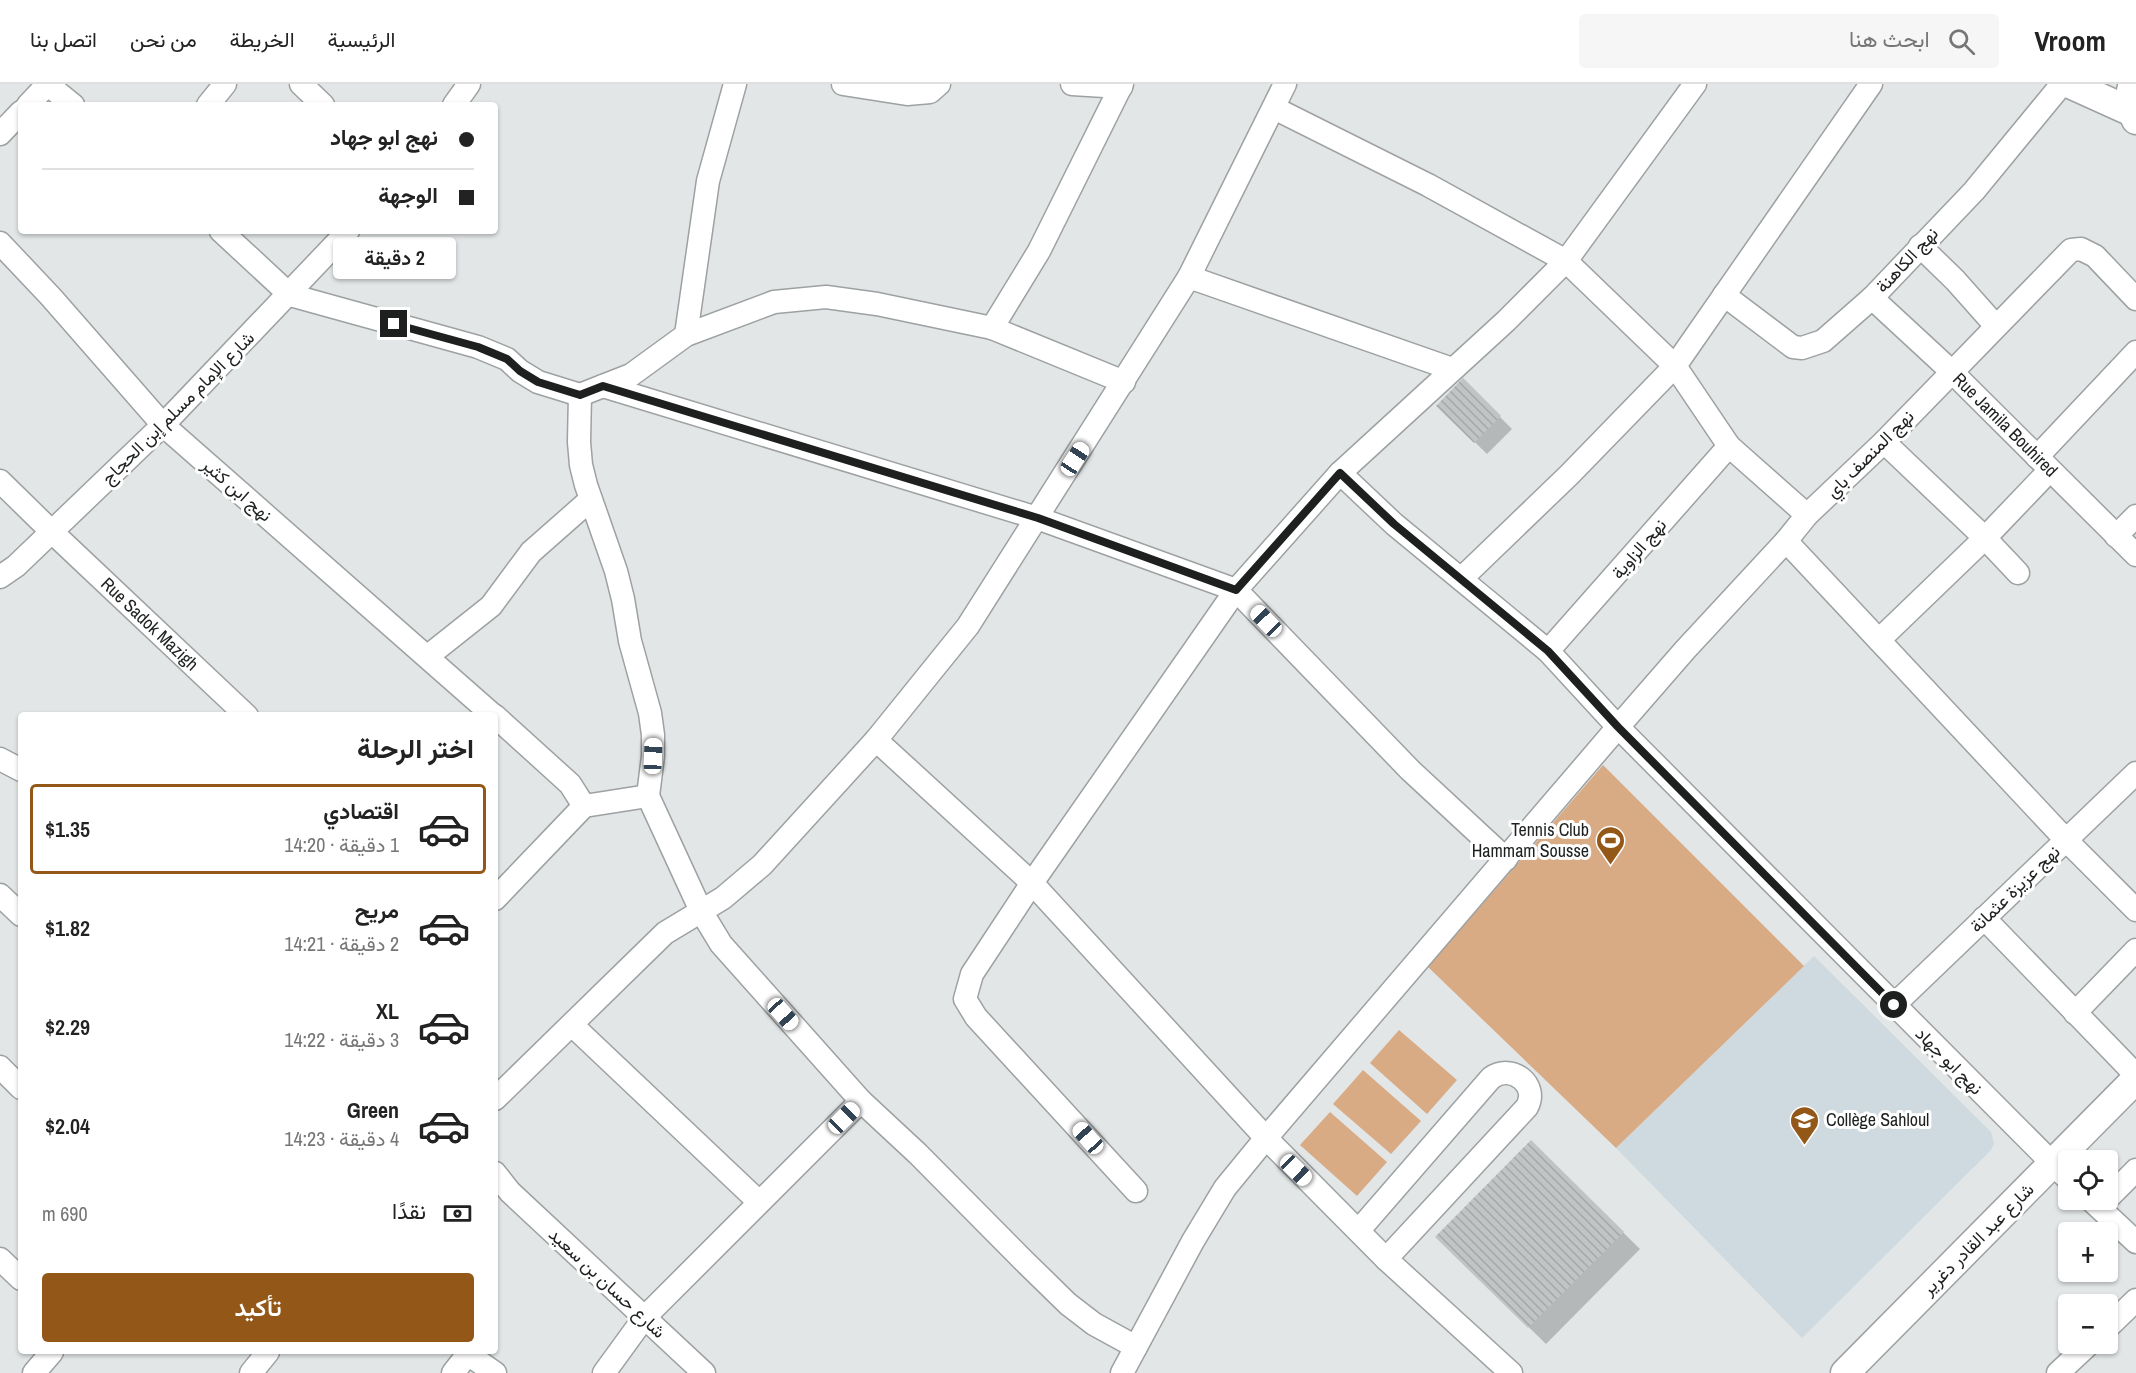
<!DOCTYPE html>
<html lang="ar">
<head>
<meta charset="utf-8">
<style>
  body { margin:0; font-family:"Archivo Narrow",Vazirmatn,sans-serif; background:#f6f6f6; color:#222; direction:rtl; height:100vh; display:flex; flex-direction:column; font-size:22px; white-space:nowrap }
  * { box-sizing:border-box; margin:0 }
  p { font-size:20px; color:#767676 }
  .icon { flex:none; width:33px; height:33px; fill:none; stroke:currentColor; stroke-width:2; stroke-linecap:round; stroke-linejoin:round }
  .map { position:relative; flex:1; overflow:hidden; direction:ltr }
  .details { position:absolute; left:18px; top:628px; width:480px; height:642px; display:flex; flex-direction:column; background:#fff; border-radius:6px; box-shadow:0 2px 4px #0004; direction:rtl }
  .details>* { flex:none }
  .top-card { position:absolute; left:18px; top:18px; width:480px; height:132px; border-radius:6px; box-shadow:0 2px 4px #0004; direction:rtl; display:grid; align-content:center; height:132px; padding:0 24px; background:#fff }
  .buttons { position:absolute; left:2058px; top:1066px; display:grid; gap:12px }
  .buttons a { display:grid; place-items:center; width:60px; height:60px; border-radius:6px; background:#fff; box-shadow:0 2px 4px #0004; font-size:30px }
  .end { position:absolute; width:27px; height:27px; margin:-14px; border:8px solid #1e2020; background:#fff; box-shadow:0 0 0 3px #fff }
  .from { border-radius:50% }
  .bubble { position:absolute; height:42px; border-radius:6px; background:#fff; box-shadow:0 2px 4px #0004; font-size:20px; font-weight:600; line-height:42px; text-align:center; direction:rtl }
  .car { position:absolute; width:18px; height:36px; margin:-18px -9px; border-radius:8px; box-shadow:0 0 4px 2px #0007; background:linear-gradient(#fff 24%,#345 0 40%,#fff 0 76%,#345 0 86%,#fff 0) }
  .top-card b { display:flex; align-items:center; gap:21px; height:57px; font-size:22px }
  .top-card b+b { border-top:2px solid #e0e0e0 }
  .top-card i { width:15px; height:15px; background:#222 }
  ul { padding:0; list-style:none }
  li { display:flex; align-items:center; gap:18px; height:90px; margin:0 12px 9px; padding:0 12px; border:3px solid transparent; border-radius:6px }
  li div { flex:1 }
  li b { display:block; font-size:22px }
  li em { font-style:normal; font-weight:600 }
  li.on { border-color:#935718 }
  li>.icon { width:54px; height:54px; stroke-width:1.5 }
  h2 { padding:0 24px; font-size:27px; line-height:72px }
  .pay { display:flex; align-items:center; gap:15px; height:66px; padding:0 24px; font-size:22px }
  .pay p { margin-inline-start:auto }
  .cta { display:flex; gap:12px; margin-top:auto; padding:12px 24px }
  .cta a { flex:1; height:69px; border-radius:6px; background:#935718; color:#fff; font-size:24px; font-weight:600; line-height:69px; text-align:center }
  header { display:flex; align-items:center; gap:36px; box-sizing:border-box; height:84px; padding:0 30px; background:#fff; border-bottom:2px solid #e0e0e0 }
  header strong { font-size:28px }
  nav { display:flex; gap:33px; margin-inline-start:auto; font-size:21px }
  .search { width:420px; height:54px; background:#f6f6f6; display:flex; align-items:center; gap:15px; box-sizing:border-box; padding:0 21px; border-radius:6px; color:#767676; font-size:22px }
  .map>svg:first-child { display:block }
  .built { fill:#cedadf }
  .pitch { fill:#d9ab85 }
  .shadow { fill:#0003 }
  .building { fill:url(#building-back-hatch) }
  .lines { fill:none; stroke-linecap:round; stroke-linejoin:round }
  .minor-casing { stroke:#9da1a2; stroke-width:25 }
  .major-casing { stroke:#9da1a2; stroke-width:31 }
  .minor { stroke:#fff; stroke-width:22 }
  .major { stroke:#fff; stroke-width:28 }
  .route { stroke:#1e2020; stroke-width:8 }
  .labels { text-anchor:middle; stroke-width:6; stroke-linejoin:round; paint-order:stroke }
  .street-label { font-size:18px; fill:#1e2020; stroke:#fff }
  .poi-label { font-size:18px; fill:#1e2020; stroke:#fff; text-anchor:end }
</style>
</head>
<body>
<header>
<strong>Vroom</strong>
<div class="search"><svg class="icon" aria-label="search" viewBox="0 0 24 24"><circle cx="10" cy="10" r="6"/><path d="M15 15l6 6"/></svg>ابحث هنا</div>
<nav><a>الرئيسية</a><a>الخريطة</a><a>من نحن</a><a>اتصل بنا</a></nav>
</header>
<div class="map">
<svg width="2136" height="1289" viewBox="0 0 2136 1289">
  <defs>
    <pattern id="building-back-hatch" width="6" height="6" patternUnits="userSpaceOnUse" patternTransform="scale(1.5)"><rect width="6" height="6" fill="#c0c4c5"/><path d="M-1 5l2 2M0 0l6 6M5-1l2 2" fill="none" stroke="#a5a8a9"/></pattern>
  </defs>
  <rect width="100%" height="100%" fill="#e2e6e7"/>
  <path class="built" d="M1814 872 1991 1048 1994 1060 1991 1066 1802 1254 1616 1064Z"/>
  <path class="pitch" d="M1603 681 1804 882 1616 1064 1428 883Z
    M1399 946 1457 996 1427 1030 1370 979Z
    M1363 986 1421 1037 1391 1070 1333 1020Z
    M1330 1028 1387 1078 1357 1112 1300 1061Z"/>
  <path class="shadow" d="M1463 296 1512 345 1487 370 1438 322Z
    M1531 1058 1640 1165 1546 1260 1437 1153Z"/>
  <path class="building" d="M1463 294 1501 332 1474 359 1436 322Z
    M1531 1056 1624 1148 1528 1244 1435 1153Z"/>
  <g class="lines">
    <defs>
      <g id="minor">
        <path d="M47 0 73 21"/>
        <path d="M301 0 323 21"/>
        <path d="M843 0 907 10 930 8 939 0"/>
        <path d="M1072 0 1121 3"/>
        <path d="M28 21 48 0"/>
        <path d="M208 21 225 0"/>
        <path d="M454 21 469 0"/>
        <path d="M1274 24 1428 101 1566 177 1675 282 1729 362 1807 431"/>
        <path d="M0 50 21 28"/>
        <path d="M221 147 290 211 478 263 507 275 520 287 538 298 580 311 631 291 686 251 774 218 826 213 877 220 992 244 1124 298"/>
        <path d="M0 159 51 213 163 341 494 632"/>
        <path d="M1920 162 1955 196 1995 241"/>
        <path d="M1189 193 1452 285"/>
        <path d="M1724 211 1793 263 1802 264 1823 257 1872 214 1974 107 2062 0"/>
        <path id="s1" d="M1872 214 1951 287 2136 471"/>
        <path d="M992 244 1039 167 1122 0"/>
        <path d="M686 251 708 97 735 0"/>
        <path d="M603 302 1037 434 1236 506 1410 686 1506 775"/>
        <path d="M580 311 579 358 581 381 586 401 616 487 623 515 630 557 650 629 653 651V672L648 712 701 827 721 860 861 1017 918 1070 1023 1176 1068 1220 1094 1240 1136 1263"/>
        <path d="M1884 358 1985 454 2018 489"/>
        <path d="M2037 373 2136 268"/>
        <path d="M1340 389 1394 440 1548 567 1618 643 2068 1095"/>
        <path id="s2" d="M0 397 52 448 247 632"/>
        <path d="M2116 452 2136 432"/>
        <path d="M1786 457 2066 756 2136 826"/>
        <path d="M0 493 16 482 163 341 348 147"/>
        <path d="M1461 495 1569 391 1675 282 1871 0"/>
        <path d="M1879 556 1985 454 2050 386"/>
        <path d="M1548 567 1729 362"/>
        <path d="M428 572 491 522 531 468 590 416"/>
        <path d="M495 632 570 700 584 722 495 815"/>
        <path d="M876 656 1032 799 1266 1054 1225 1104 1193 1157 1122 1289"/>
        <path d="M0 675 21 686"/>
        <path d="M584 722 648 712"/>
        <path d="M0 811 21 831"/>
        <path d="M1984 834 2136 991"/>
        <path d="M1894 921 2136 689"/>
        <path d="M2075 929 2136 866"/>
        <path d="M572 941 759 1118"/>
        <path d="M0 983 21 1004"/>
        <path d="M495 1015 665 849 723 814 762 781 876 656 968 542 1189 193 1285 0"/>
        <path d="M495 1089 510 1108 704 1289"/>
        <path d="M1136 1107 976 933 965 915 972 890 1032 799 1236 506 1340 389 1506 237 1566 177 1695 0"/>
        <path d="M2108 1114 2136 1086"/>
        <path d="M2091 1116 2136 1158"/>
        <path d="M1359 1146 1491 994C1512 979 1539 1001 1527 1023L1386 1175"/>
        <path d="M0 1175 21 1195"/>
        <path d="M2108 1243 2136 1216"/>
        <path d="M34 1289 52 1268"/>
        <path d="M251 1289 268 1268"/>
        <path d="M453 1289 464 1275 472 1273 495 1289"/>
        <path d="M604 1289 644 1234 861 1017"/>
        <path d="M1511 1289 1386 1175 1266 1054 1618 643 1685 566 1786 457 1807 431 1884 358 2071 166 2081 165 2095 172 2136 215"/>
        <path d="M2058 1289 2089 1260"/>
      </g>
      <path id="major" d="M2070 0 2132 28
        M2133 0C2128 13 2129 24 2136 36
        M1845 1289 2136 995"/>
    </defs>
    <use href="#minor" class="minor-casing"/>
    <use href="#major" class="major-casing"/>
    <use href="#minor" class="minor"/>
    <use href="#major" class="major"/>
  </g>
  <g class="lines">
    <path class="route" d="M394 240 478 263 507 275 520 287 538 298 580 311 603 302 1038 434 1236 506 1340 389 1394 440 1548 567 1618 643 1894 921"/>
  </g>
  <defs>
    <symbol id="stadium-pin" viewBox="-11 -11 22 30"><path d="M0 17L-7.5 6A9.5 9.5 0 1 1 7.5 6Z" fill="#935718" stroke="#fff"/><path d="M0-5a6.5 5 0 1 0 0 10a6.5 5 0 1 0 0-10ZM-3.5-1.8h7v3.6h-7Z" fill="#fff"/></symbol>
    <symbol id="university-pin" viewBox="-11 -11 22 30"><path d="M0 17L-7.5 6A9.5 9.5 0 1 1 7.5 6Z" fill="#935718" stroke="#fff"/><path d="M0-5L7-2L0 1L-7-2ZM-4 1L0 2.5L4 1V4Q0 6-4 4Z" fill="#fff"/></symbol>
  </defs>
  <g fill-rule="evenodd">
    <use href="#stadium-pin" x="1594" y="740" width="33" height="45"/>
    <use href="#university-pin" x="1788" y="1020" width="33" height="45"/>
  </g>
  <g class="labels">
    <g class="street-label">
      <text transform="translate(1907 176) rotate(-47)" y="6">نهج الكاهنة</text>
      <text transform="translate(178 324) rotate(-45)" y="6">شارع اﻹمام مسلم إبن الحجاج</text>
      <text dy="6" stroke="none"><textPath href="#s1" startOffset="184">Rue Jamila Bouhired</textPath></text>
      <text transform="translate(1870 370) rotate(-45)" y="6">نهج المنصف باي</text>
      <text transform="translate(237 406) rotate(41)" y="6">نهج ابن كثير</text>
      <text transform="translate(1639 465) rotate(-49)" y="6">نهج الزاوية</text>
      <text dy="6" stroke="none"><textPath href="#s2" startOffset="207">Rue Sadok Mazigh</textPath></text>
      <text transform="translate(2015 805) rotate(-44)" y="6">نهج عزيزة عثمانة</text>
      <text transform="translate(1949 977) rotate(45)" y="6">نهج ابو جهاد</text>
      <text transform="translate(1978 1155) rotate(-45)" y="6">شارع عبد القادر دغرير</text>
      <text transform="translate(607 1199) rotate(43)" y="6">شارع حسان بن سعيد</text>
    </g>
    <g class="poi-label">
      <text x="1589" y="752">Tennis Club<tspan x="1589" dy="21">Hammam Sousse</tspan></text>
      <text x="1826" y="1042" text-anchor="start">Collège Sahloul</text>
    </g>
  </g>
</svg>
<div class="buttons">
<a><svg class="icon" aria-label="locate" viewBox="0 0 24 24"><circle cx="12" cy="12" r="6"/><path d="M12 2v4M12 18v4M2 12h4M18 12h4"/></svg></a>
<a>+</a>
<a>−</a>
</div>
<i class="end from" style="left:1894px;top:921px"></i>
<i class="end" style="left:394px;top:240px"></i>
<div class="bubble" style="left:333px;top:153px;width:123px">2 دقيقة</div>
<i class="car" style="left:1075px;top:375px;rotate:33deg"></i>
<i class="car" style="left:1266px;top:537px;rotate:316deg"></i>
<i class="car" style="left:653px;top:672px;rotate:2deg"></i>
<i class="car" style="left:783px;top:930px;rotate:138deg"></i>
<i class="car" style="left:844px;top:1034px;rotate:45deg"></i>
<i class="car" style="left:1088px;top:1054px;rotate:318deg"></i>
<i class="car" style="left:1296px;top:1086px;rotate:134deg"></i>
<div class="top-card">
<b><i class="from"></i>نهج ابو جهاد</b>
<b><i></i>الوجهة</b>
</div>
<section class="details">
<h2>اختر الرحلة</h2>
<ul>
<li class="on"><svg class="icon" aria-label="car" viewBox="0 0 24 24"><path d="M5 17H2v-5l4-1 3-4h7l3 4 3 1v5h-3M9 17h6M6 11h13"/><circle cx="7" cy="17" r="2"/><circle cx="17" cy="17" r="2"/></svg><div><b>اقتصادي</b><p>1 دقيقة · 14:20</p></div><em>$1.35</em></li>
<li><svg class="icon" aria-label="car" viewBox="0 0 24 24"><path d="M5 17H2v-5l4-1 3-4h7l3 4 3 1v5h-3M9 17h6M6 11h13"/><circle cx="7" cy="17" r="2"/><circle cx="17" cy="17" r="2"/></svg><div><b>مريح</b><p>2 دقيقة · 14:21</p></div><em>$1.82</em></li>
<li><svg class="icon" aria-label="car" viewBox="0 0 24 24"><path d="M5 17H2v-5l4-1 3-4h7l3 4 3 1v5h-3M9 17h6M6 11h13"/><circle cx="7" cy="17" r="2"/><circle cx="17" cy="17" r="2"/></svg><div><b>XL</b><p>3 دقيقة · 14:22</p></div><em>$2.29</em></li>
<li><svg class="icon" aria-label="car" viewBox="0 0 24 24"><path d="M5 17H2v-5l4-1 3-4h7l3 4 3 1v5h-3M9 17h6M6 11h13"/><circle cx="7" cy="17" r="2"/><circle cx="17" cy="17" r="2"/></svg><div><b>Green</b><p>4 دقيقة · 14:23</p></div><em>$2.04</em></li>
</ul>
<div class="pay"><svg class="icon" aria-label="cash" viewBox="0 0 24 24"><path d="M3 7h18v10H3z"/><circle cx="12" cy="12" r="2"/></svg>نقدًا<p>690 m</p></div>
<div class="cta"><a>تأكيد</a></div>
</section>
</div>
</body>
</html>
